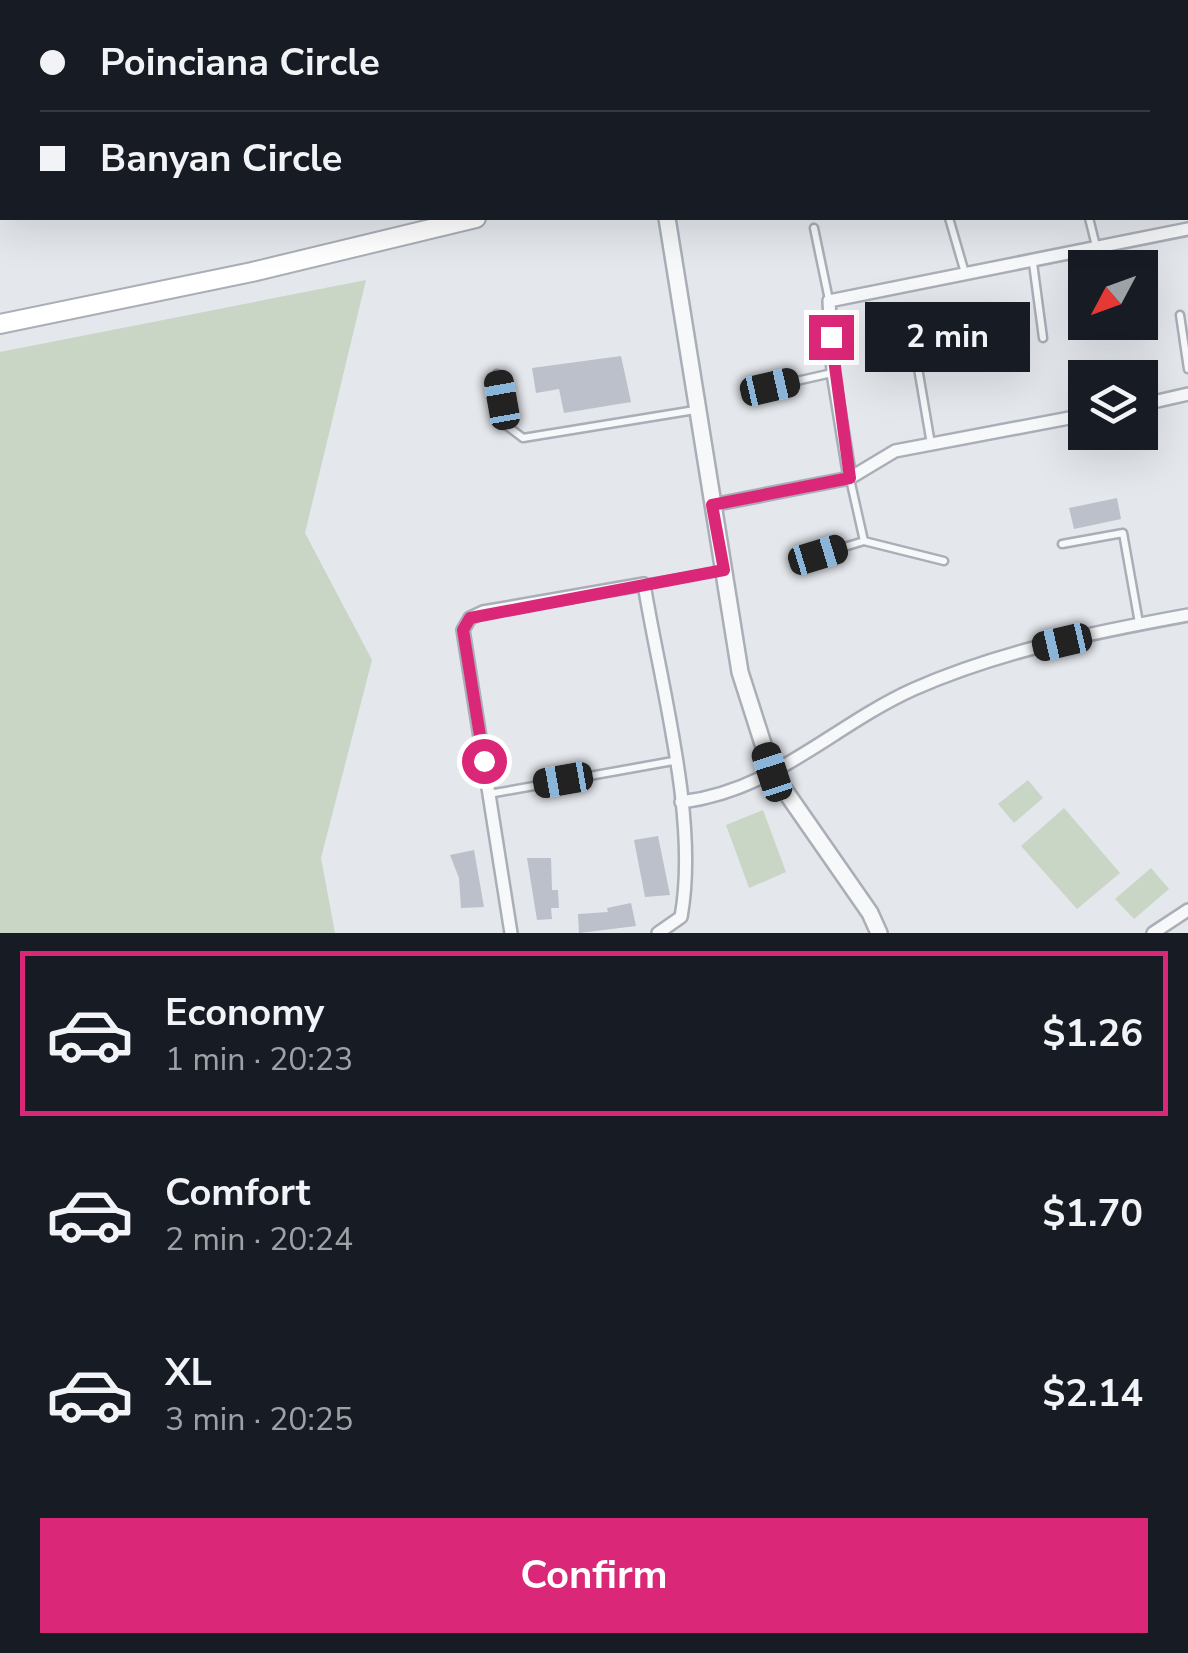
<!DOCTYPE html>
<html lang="en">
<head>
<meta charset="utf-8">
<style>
  body { margin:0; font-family:"Nunito Sans",sans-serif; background:#242831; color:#f1f3f6; height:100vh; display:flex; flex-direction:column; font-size:38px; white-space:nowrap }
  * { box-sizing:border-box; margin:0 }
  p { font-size:32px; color:#9ea1a6 }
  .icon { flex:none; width:55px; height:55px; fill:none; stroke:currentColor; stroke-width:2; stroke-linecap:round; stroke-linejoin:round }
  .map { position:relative; height:933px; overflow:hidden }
  .details { display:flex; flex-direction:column; background:#171b24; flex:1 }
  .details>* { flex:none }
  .banner { position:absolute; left:0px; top:0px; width:1190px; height:220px; box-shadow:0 10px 40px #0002; display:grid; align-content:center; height:220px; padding:0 40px; background:#171b24 }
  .needle { width:65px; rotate:229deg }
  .buttons { position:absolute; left:1068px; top:250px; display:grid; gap:20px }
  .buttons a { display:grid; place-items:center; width:90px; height:90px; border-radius:0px; background:#171b24; box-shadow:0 10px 40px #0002; font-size:50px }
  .end { position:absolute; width:45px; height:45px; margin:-22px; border:12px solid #db2777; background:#fff; box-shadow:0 0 0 5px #fff }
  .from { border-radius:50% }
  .bubble { position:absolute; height:70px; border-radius:0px; background:#171b24; box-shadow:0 10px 40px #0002; font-size:32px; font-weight:700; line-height:70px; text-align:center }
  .car { position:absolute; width:30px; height:60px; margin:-30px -15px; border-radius:12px; box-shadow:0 0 8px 2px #0007; background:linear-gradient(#222 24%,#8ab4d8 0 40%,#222 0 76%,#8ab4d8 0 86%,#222 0) }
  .banner b { display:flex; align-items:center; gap:35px; height:95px; font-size:38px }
  .banner b+b { border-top:2px solid #363941 }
  .banner i { width:25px; height:25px; background:#f1f3f6 }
  ul { padding:18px 0 0; list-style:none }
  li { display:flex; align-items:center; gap:30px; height:165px; margin:0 20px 15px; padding:0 20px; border:5px solid transparent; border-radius:0px }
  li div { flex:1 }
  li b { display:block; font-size:38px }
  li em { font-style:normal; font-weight:700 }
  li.active { border-color:#db2777 }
  li>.icon { width:90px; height:90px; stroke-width:1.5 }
  .action { display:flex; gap:20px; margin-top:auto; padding:20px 40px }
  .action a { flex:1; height:115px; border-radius:0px; background:#db2777; color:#fff; font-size:40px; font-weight:700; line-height:115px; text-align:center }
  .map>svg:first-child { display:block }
  .green { fill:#c9d6c5 }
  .building { fill:#bbc0ca }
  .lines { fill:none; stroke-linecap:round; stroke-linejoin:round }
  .service-casing { stroke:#a9aeb7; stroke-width:11 }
  .minor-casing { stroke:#a9aeb7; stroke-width:16 }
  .tertiary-casing { stroke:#a9aeb7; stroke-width:20 }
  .secondary-casing { stroke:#a9aeb7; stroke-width:22 }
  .service { stroke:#f7f8fa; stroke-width:6 }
  .minor { stroke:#f7f8fa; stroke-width:11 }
  .tertiary { stroke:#f7f8fa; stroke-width:15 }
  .secondary { stroke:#fff; stroke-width:18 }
  .route { stroke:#db2777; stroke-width:12 }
</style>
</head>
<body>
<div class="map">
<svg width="1188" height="933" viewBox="0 0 1188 933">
  <rect width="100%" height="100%" fill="#e4e7ec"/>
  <path class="green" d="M366 280 305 533 372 660 321 858 335 933H0V352Z
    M1028 780 1043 798 1014 823 998 804Z
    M1064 808 1120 873 1077 909 1021 846Z
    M763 810 786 872 749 888 726 825Z
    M1151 868 1169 889 1134 919 1115 899Z"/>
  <path class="building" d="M621 356 631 402 564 413 559 389 536 393 532 368Z
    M1117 498 1121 519 1074 529 1069 508Z
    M658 836 670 895 645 897 634 840Z
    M474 850 484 907 461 908 459 878 450 855Z
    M527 858H551L552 890H558L559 908H551L552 919 537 920Z
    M631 903 636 926 579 933 578 914 608 912 607 908Z"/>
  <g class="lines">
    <defs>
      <path id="service" d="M949 218 965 273
        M1089 218 1096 246
        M814 228 829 300
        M1033 263 1043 338
        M1180 315 1188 369
        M918 368 931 444
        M497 374 507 426 523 438 695 410
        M770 387 832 373
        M864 541 944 561
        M1062 544 1123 533 1139 623
        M818 555 864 541 850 479
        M645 584 721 571
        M489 794 673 761"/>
      <path id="minor" d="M461 0V2
        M1140 405 1188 394
        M850 478 833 373 829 301 1188 229
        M712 505 850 478 895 451 1085 415
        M681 802C774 791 832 726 914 689 1000 651 1095 632 1188 615
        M511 933 463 630 470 618 483 612 644 584C660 683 699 819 681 917L658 933
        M1153 933 1188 910"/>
      <path id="tertiary" d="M667 218 740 672 772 772 870 913 879 933"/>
      <path id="secondary" d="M0 324 252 272 476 218"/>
    </defs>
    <use href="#service" class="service-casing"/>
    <use href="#minor" class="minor-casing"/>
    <use href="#tertiary" class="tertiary-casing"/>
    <use href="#secondary" class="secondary-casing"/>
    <use href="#service" class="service"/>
    <use href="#minor" class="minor"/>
    <use href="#tertiary" class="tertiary"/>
    <use href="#secondary" class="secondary"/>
  </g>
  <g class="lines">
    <path class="route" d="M484 761 463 630 470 618 724 570 712 505 850 478 831 337"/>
  </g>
</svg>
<div class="buttons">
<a><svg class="needle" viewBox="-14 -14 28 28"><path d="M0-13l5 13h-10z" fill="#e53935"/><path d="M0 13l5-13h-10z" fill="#9ea1a6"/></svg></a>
<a><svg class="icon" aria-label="layers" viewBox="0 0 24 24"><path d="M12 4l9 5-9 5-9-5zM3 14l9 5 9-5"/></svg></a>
</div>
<i class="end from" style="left:484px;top:761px"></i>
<i class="end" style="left:831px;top:337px"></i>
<div class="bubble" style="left:865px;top:302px;width:165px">2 min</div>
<i class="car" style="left:770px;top:387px;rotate:77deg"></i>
<i class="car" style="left:502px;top:400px;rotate:350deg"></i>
<i class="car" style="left:818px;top:555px;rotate:73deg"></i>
<i class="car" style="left:1062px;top:642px;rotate:257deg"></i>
<i class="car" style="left:772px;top:772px;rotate:342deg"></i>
<i class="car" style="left:563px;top:780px;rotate:260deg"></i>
<div class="banner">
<b><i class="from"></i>Poinciana Circle</b>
<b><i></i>Banyan Circle</b>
</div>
</div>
<section class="details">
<ul>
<li class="active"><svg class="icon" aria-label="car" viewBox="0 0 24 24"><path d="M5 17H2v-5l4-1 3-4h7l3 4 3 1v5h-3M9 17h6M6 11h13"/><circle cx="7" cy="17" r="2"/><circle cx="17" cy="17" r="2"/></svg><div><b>Economy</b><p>1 min · 20:23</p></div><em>$1.26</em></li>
<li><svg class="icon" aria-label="car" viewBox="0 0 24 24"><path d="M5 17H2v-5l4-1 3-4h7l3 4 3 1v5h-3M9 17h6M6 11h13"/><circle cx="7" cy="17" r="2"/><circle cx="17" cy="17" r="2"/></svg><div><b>Comfort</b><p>2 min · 20:24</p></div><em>$1.70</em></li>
<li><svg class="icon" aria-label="car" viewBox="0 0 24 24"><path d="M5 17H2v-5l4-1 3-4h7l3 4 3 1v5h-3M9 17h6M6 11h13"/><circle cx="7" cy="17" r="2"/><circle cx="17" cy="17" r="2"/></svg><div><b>XL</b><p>3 min · 20:25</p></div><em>$2.14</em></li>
</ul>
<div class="action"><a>Confirm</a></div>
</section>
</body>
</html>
